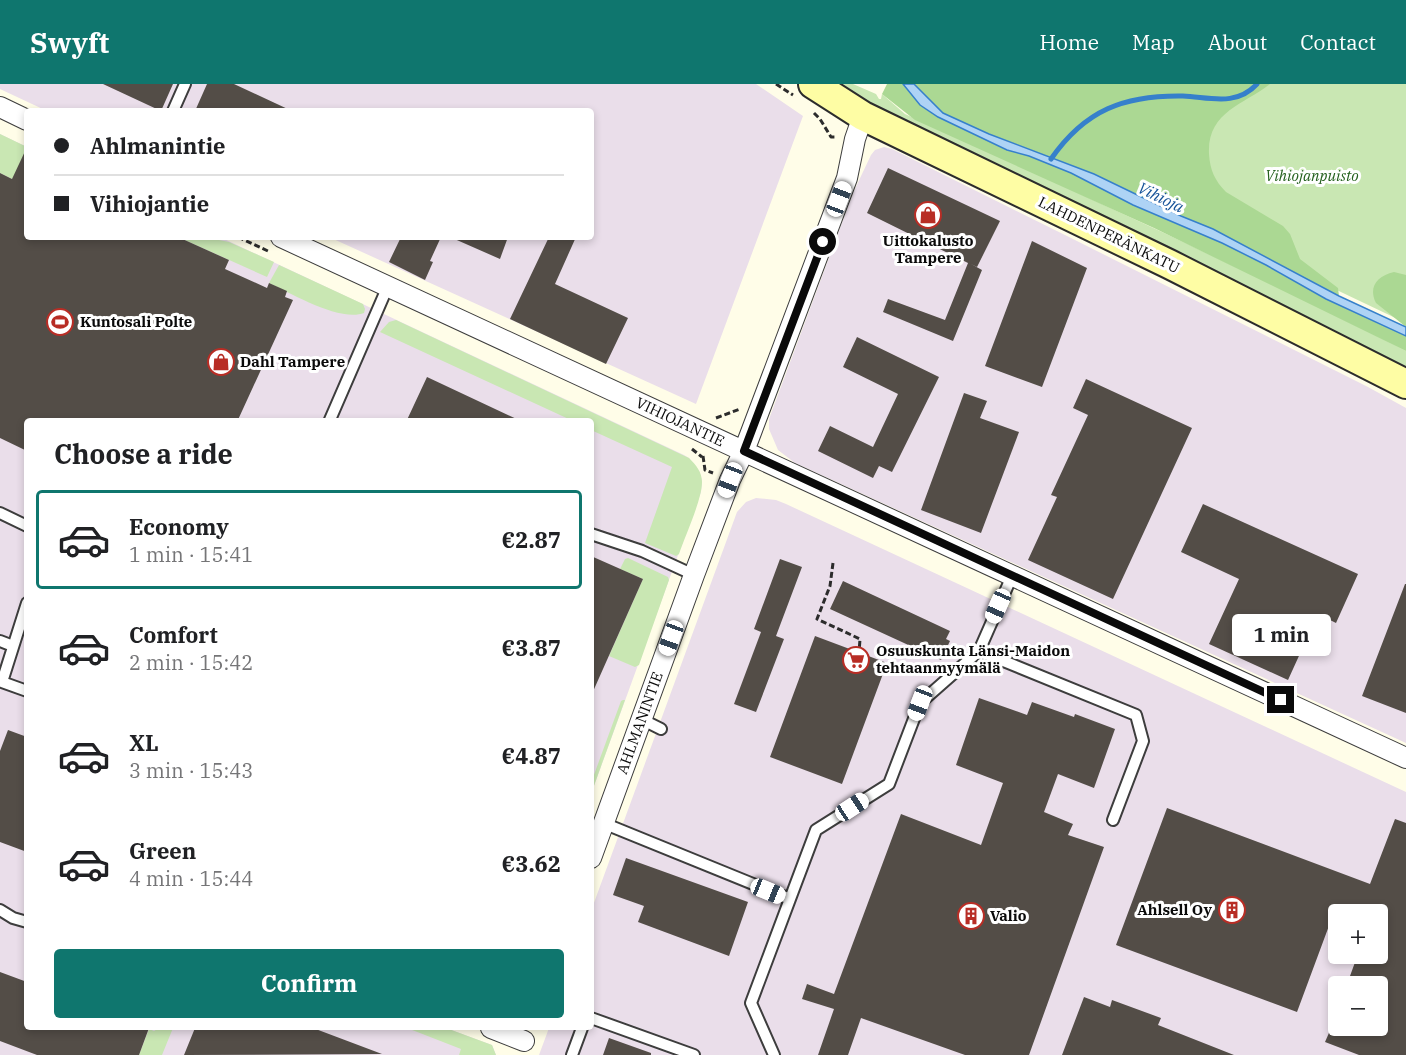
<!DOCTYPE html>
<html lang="en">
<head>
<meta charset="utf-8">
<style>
  body { margin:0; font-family:"IBM Plex Serif",serif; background:#f2f2f2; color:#202124; height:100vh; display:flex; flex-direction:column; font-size:22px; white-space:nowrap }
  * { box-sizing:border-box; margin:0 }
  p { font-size:20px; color:#757577 }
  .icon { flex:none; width:33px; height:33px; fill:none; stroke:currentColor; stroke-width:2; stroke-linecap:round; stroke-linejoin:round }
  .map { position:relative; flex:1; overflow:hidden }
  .sheet { position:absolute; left:24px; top:334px; width:570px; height:612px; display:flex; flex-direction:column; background:#fff; border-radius:6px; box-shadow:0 3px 9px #0003 }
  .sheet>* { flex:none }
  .guide { position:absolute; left:24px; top:24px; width:570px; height:132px; border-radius:6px; box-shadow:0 3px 9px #0003; display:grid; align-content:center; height:132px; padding:0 30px; background:#fff }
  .buttons { position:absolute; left:1328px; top:820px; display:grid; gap:12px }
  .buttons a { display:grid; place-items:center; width:60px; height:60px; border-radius:6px; background:#fff; box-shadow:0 3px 9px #0003; font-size:30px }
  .end { position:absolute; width:27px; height:27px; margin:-14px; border:8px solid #0a0a0a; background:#fff; box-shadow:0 0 0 3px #fff }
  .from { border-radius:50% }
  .bubble { position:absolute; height:42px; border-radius:6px; background:#fff; box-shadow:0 3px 9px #0003; font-size:20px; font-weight:800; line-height:42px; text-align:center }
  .car { position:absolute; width:18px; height:36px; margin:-18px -9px; border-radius:8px; box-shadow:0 0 4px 2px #0007; background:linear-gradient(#fff 24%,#345 0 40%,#fff 0 76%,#345 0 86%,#fff 0) }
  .guide b { display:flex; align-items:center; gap:21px; height:57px; font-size:22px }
  .guide b+b { border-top:2px solid #e0e0e0 }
  .guide i { width:15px; height:15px; background:#202124 }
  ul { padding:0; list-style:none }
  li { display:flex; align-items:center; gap:18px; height:99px; margin:0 12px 9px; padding:0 18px; border:3px solid transparent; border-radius:6px }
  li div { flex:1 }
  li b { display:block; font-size:22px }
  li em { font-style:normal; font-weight:800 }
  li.on { border-color:#0f766e }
  li>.icon { width:54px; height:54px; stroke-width:1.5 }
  h2 { padding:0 30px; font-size:27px; line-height:72px }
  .primary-button { display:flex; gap:12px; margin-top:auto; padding:12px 30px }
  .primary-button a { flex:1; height:69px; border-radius:6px; background:#0f766e; color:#fff; font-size:24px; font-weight:800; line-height:69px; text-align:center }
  header { display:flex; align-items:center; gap:36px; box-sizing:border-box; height:84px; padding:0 30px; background:#0f766e; color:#fff }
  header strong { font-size:28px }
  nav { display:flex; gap:33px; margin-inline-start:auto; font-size:21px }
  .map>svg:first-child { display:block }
  .industrial { fill:#eadeea; fill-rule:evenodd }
  .green { fill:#c9e7b3 }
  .forest { fill:#abd893 }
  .water { fill:#aed3f5; stroke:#3680cb; stroke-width:1.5 }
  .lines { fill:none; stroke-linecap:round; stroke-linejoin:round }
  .stream { stroke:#3680cb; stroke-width:5 }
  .building { fill:#534d47 }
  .service-casing { stroke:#3d3d3d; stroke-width:14 }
  .minor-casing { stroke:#3d3d3d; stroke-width:22 }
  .secondary-casing { stroke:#2c2c2c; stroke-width:32 }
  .path { stroke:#2c2c2c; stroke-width:3; stroke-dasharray:6 3; stroke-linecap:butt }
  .service { stroke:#fff; stroke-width:10 }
  .minor { stroke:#fff; stroke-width:20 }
  .secondary { stroke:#fefda4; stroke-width:28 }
  .route { stroke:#0a0a0a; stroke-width:8 }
  .labels { text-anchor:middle; stroke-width:6; stroke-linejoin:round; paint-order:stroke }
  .park-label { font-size:15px; font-style:italic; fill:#24601d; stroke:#fff }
  .street-label { font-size:15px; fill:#0a0a0a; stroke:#fff }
  .poi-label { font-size:15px; font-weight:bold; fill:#0a0a0a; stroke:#fff; text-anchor:start }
  .water-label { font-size:16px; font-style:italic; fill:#175399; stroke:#fff }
</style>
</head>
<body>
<header>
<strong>Swyft</strong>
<nav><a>Home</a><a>Map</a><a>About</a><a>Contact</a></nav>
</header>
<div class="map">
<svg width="1406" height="971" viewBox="0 0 1406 971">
  <rect width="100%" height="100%" fill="#fffde8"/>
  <path class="industrial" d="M0 0H756L803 32 696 320 329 153H591V27H47L0 5Z
    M0 50 27 63V153H220L684 371 689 374 699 387 702 397 701 408 591 710V338H27V944H446L492 961 496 971H0Z
    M884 63 892 65 1067 152 1368 303 1406 324V659L795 379 778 366 769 345V335L853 109 871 71 875 66Z
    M756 414 776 416 786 420 1406 708V971H539L549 944H591V827L737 428 746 418ZM1338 831H1377V870H1338ZM1338 903H1377V942H1338Z"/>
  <path class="green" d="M836 0H853L876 10 879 15H881L882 10 905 30C1073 106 1241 183 1406 267V283L881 26Z
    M1211 0H1406V239L1141 113Z
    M0 50 27 63V76L12 95 0 89Z
    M178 153H204L229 158 274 178 267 193Z
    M279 181 363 220 365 225 364 229C340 238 292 210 269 199Z
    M396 236 689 374C696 381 702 388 702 398 702 416 685 452 679 470L676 472 645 459 672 383 591 346V338L573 337 380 248 389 238Z
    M628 474 668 493 669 496 639 581 635 583 609 572 643 495 620 485 625 475Z
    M623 616H625L591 710V699L621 617Z
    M159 944H173L162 971H139L149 945 154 947Z
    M407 944H446L492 961 496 971H459L461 965Z"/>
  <path class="forest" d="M887 0H903L920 21 938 33 1007 66 1029 72 1071 89 1133 121 1222 159 1266 181 1326 215 1406 252V267L1154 144 915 36 882 10Z
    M914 0H1270C1243 21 1207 28 1209 70 1210 86 1215 97 1226 108L1283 142 1290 150 1300 175 1338 204 1339 212 1213 145 1181 132 1094 90 989 50 943 29Z
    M1394 188 1406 191V243L1376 219C1368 203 1377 192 1394 188Z"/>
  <path class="water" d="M903 0H914L943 29 989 50 1094 90 1181 132 1213 145 1339 212 1406 243V252L1326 215 1266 181 1222 159 1133 121 1071 89 1029 72 1007 66 938 33 920 21Z"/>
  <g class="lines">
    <path class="stream" d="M1051 75C1085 26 1124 11 1183 12 1209 13 1236 23 1257 0"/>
  </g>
  <path class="building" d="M103 0H173L161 27Z
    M207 0H234L292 27H195Z
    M27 63V153H178L229 176 225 185 267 204 269 199 287 207 285 213 293 216 237 338H27V367L0 354V89L12 95Z
    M888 84 1000 137 977 183 971 180 982 186 953 257 883 228 888 215 945 236 968 179 867 129Z
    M401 153H441L430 177 433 178 425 196 389 178Z
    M450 153H508L500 175Z
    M549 153H576L555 200 628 234 606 280 510 235Z
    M1032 157 1087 184 1042 303 985 282Z
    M857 253 939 293 892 388 879 382 873 394 818 367 830 342 873 363 898 310 843 283Z
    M427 293 523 338H406Z
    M1086 295 1192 344 1113 515 1028 476 1057 413 1051 411 1088 331 1073 324Z
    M964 309 987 317 980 334 1019 348 981 449 921 426Z
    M1203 420 1358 490 1336 539 1318 530 1288 596 1209 560 1239 495 1181 468Z
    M591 472 643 495 591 612Z
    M780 475 802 483 776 552 784 555 756 628 734 620 761 548 754 545Z
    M843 497 950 547 946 555 950 557 941 576 830 525Z
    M1405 500H1406V629L1362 612Z
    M815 552 887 579 842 700 770 673Z
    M979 614 1027 631 1032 618 1074 633 1075 630 1115 645 1094 704 1058 690 1044 728 1073 740 1068 751 1104 763 1029 971H965L861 934 848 971H818L834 925 802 915 807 900 834 910 901 730 981 761 1003 699 956 681Z
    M8 646 27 653V768L0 758V667Z
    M1167 724 1370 800 1395 735 1406 739V971H1359L1325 958 1332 942H1377V903H1346L1358 870H1377V831H1333L1297 928 1116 861Z
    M626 774 748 818 729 872 638 838 644 822 613 811Z
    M0 888 27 898V944H149L139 971H37L0 957Z
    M1084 913 1110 923 1112 916 1161 934 1158 941 1234 971H1062Z
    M195 944H313L382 970 184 971Z
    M609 954 651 969V971H603Z"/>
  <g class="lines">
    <defs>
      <path id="service" d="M173 27 185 0
        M329 338 388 202
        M0 429 27 442
        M591 450 642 467 694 491
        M27 519 2 598 27 607
        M0 557 13 562
        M979 567 1136 631 1143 657 1113 736
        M641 635 661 645
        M603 739 790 815 751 919 774 971
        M790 815 816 746 889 700 920 619 979 567 1012 492
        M0 826 13 834 27 838
        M591 934 694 971
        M572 971 582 944"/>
      <path id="minor" d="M0 23 27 36
        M281 153 1406 674
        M591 774 694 491 730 396 744 367 847 94 855 55 863 32
        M491 944 524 957"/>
      <path id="secondary" d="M813 0 863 32 1169 180 1406 300"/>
    </defs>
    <use href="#service" class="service-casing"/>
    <use href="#minor" class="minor-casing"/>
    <use href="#secondary" class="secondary-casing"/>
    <path class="path" d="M776 0 793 11
      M814 29 820 35 831 53H837
      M238 153 270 168
      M716 334 740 325
      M692 365 702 373
      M703 372 705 386 713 389
      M833 479 830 502 817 535 860 555 859 569"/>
    <use href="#service" class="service"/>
    <use href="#minor" class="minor"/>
    <use href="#secondary" class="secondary"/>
  </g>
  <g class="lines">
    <path class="route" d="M823 158 744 367 1281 616"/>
  </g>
  <defs>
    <symbol id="shop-ring" viewBox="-11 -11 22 22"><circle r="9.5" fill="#fff" stroke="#b82d25" stroke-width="1.5"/><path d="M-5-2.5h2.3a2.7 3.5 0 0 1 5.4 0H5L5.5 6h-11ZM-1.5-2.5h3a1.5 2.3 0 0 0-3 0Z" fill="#b82d25"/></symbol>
    <symbol id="stadium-ring" viewBox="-11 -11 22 22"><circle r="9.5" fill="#fff" stroke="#b82d25" stroke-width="1.5"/><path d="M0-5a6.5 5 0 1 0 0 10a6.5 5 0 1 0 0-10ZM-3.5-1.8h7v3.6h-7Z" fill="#b82d25"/></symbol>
    <symbol id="supermarket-ring" viewBox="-11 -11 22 22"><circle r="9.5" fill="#fff" stroke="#b82d25" stroke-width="1.5"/><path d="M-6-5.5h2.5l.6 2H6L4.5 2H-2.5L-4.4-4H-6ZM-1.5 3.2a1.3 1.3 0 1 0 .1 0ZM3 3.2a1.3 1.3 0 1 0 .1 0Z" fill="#b82d25"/></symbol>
    <symbol id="building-ring" viewBox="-11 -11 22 22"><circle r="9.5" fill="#fff" stroke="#b82d25" stroke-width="1.5"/><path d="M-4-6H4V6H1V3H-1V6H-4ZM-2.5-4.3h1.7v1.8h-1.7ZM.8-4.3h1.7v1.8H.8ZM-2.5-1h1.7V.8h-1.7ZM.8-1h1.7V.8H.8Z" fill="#b82d25"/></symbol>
  </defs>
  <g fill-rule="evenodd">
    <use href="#shop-ring" x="913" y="116" width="30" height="30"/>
    <use href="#stadium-ring" x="45" y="223" width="30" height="30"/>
    <use href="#shop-ring" x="206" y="263" width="30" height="30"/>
    <use href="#supermarket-ring" x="841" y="561" width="30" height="30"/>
    <use href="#building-ring" x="1217" y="811" width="30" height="30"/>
    <use href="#building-ring" x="956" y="817" width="30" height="30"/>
  </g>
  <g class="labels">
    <g class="park-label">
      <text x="1312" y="97">Vihiojanpuisto</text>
    </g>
    <g class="street-label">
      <text transform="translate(1109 151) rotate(26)" y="5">LAHDENPERÄNKATU</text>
      <text transform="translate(680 338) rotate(25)" y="5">VIHIOJANTIE</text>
      <text transform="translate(640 639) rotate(-70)" y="5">AHLMANINTIE</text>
    </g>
    <g class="poi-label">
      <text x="928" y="162" text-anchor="middle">Uittokalusto<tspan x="928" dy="17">Tampere</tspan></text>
      <text x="80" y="243">Kuntosali Polte</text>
      <text x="240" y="283">Dahl Tampere</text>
      <text x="876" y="572">Osuuskunta Länsi-Maidon<tspan x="876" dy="17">tehtaanmyymälä</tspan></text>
      <text x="1212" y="831" text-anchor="end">Ahlsell Oy</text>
      <text x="990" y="837">Valio</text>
    </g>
    <g class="water-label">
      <text transform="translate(1161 113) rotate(26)" y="6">Vihioja</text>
    </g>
  </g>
</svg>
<div class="buttons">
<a>+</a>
<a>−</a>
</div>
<i class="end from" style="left:823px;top:158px"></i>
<i class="end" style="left:1281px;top:616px"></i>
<div class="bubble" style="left:1232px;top:530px;width:99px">1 min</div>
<i class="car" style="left:839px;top:115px;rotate:21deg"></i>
<i class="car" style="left:730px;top:396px;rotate:201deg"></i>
<i class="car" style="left:998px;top:522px;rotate:204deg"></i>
<i class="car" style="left:671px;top:554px;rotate:200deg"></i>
<i class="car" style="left:920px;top:619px;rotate:201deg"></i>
<i class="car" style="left:852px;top:723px;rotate:57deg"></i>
<i class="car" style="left:768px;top:807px;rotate:112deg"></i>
<div class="guide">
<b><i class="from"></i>Ahlmanintie</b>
<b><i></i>Vihiojantie</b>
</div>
<section class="sheet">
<h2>Choose a ride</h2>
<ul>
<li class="on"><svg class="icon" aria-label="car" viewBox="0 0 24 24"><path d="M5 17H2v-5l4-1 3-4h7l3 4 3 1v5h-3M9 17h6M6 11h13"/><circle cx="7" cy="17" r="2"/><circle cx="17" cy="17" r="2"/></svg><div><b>Economy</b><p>1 min · 15:41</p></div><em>€2.87</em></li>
<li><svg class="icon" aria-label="car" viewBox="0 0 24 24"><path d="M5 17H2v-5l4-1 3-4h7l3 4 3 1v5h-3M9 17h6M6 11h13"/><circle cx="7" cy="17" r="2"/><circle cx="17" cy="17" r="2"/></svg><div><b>Comfort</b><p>2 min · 15:42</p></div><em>€3.87</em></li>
<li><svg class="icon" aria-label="car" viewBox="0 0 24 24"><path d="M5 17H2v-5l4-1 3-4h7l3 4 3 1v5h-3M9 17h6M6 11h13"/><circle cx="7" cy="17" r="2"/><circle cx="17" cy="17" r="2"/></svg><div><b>XL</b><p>3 min · 15:43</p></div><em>€4.87</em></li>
<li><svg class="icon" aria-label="car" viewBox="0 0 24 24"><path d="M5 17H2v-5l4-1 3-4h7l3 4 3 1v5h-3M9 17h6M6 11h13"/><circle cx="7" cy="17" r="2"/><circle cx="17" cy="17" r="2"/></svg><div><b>Green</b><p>4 min · 15:44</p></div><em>€3.62</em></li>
</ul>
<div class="primary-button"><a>Confirm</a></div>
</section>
</div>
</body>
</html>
